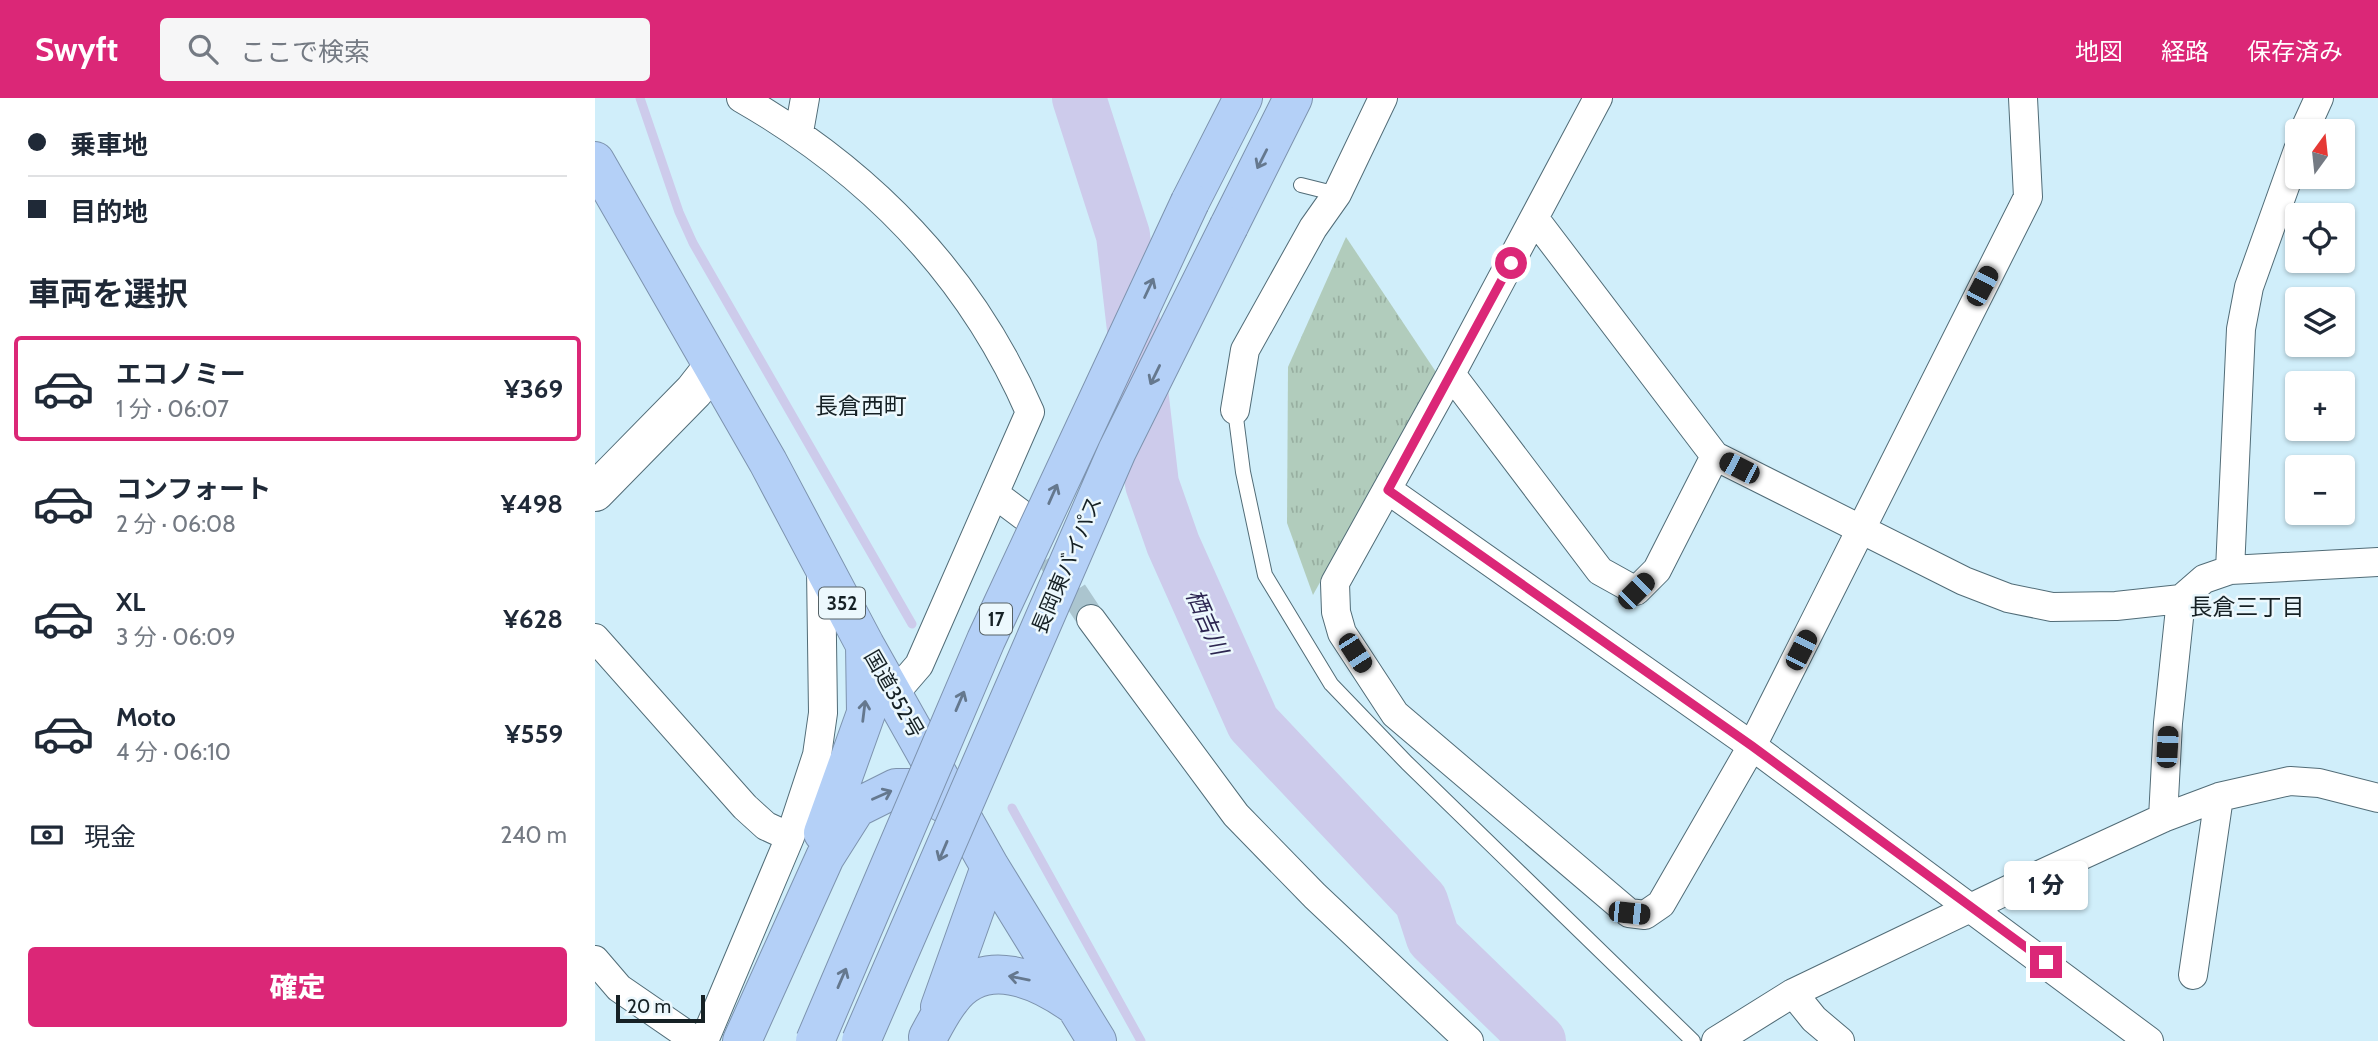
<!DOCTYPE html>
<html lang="ja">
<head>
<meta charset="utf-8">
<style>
  body { margin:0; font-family:Cabin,"Noto Sans JP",sans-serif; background:#f6f6f7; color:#1f2937; height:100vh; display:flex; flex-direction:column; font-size:26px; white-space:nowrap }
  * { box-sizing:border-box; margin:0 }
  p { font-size:23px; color:#747a83 }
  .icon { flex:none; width:38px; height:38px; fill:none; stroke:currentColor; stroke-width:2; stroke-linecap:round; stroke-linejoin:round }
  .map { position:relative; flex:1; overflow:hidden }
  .side { display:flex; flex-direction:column; background:#fff; width:595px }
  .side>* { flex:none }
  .banner { display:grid; align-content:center; height:154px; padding:0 28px; background:#fff }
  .needle { width:46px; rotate:15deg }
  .fabs { position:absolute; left:1690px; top:21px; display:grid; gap:14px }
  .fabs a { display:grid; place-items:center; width:70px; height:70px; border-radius:7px; background:#fff; box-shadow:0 2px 5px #0004; font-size:35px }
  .scale { position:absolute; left:21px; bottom:18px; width:89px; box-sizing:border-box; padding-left:7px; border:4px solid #162125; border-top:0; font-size:19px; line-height:24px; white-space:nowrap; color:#162125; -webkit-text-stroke:5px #ecf8fd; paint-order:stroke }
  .end { position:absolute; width:32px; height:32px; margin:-16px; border:9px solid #db2777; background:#fff; box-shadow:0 0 0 4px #fff }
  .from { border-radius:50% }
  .bubble { position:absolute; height:49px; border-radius:7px; background:#fff; box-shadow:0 2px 5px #0004; font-size:23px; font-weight:800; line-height:49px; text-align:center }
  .car { position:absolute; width:21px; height:42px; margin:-21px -10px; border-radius:9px; box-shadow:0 0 5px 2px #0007; background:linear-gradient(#222 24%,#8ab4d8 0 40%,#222 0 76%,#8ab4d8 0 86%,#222 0) }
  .banner b { display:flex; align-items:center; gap:24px; height:66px; font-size:26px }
  .banner b+b { border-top:2px solid #e0e1e3 }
  .banner i { width:18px; height:18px; background:#1f2937 }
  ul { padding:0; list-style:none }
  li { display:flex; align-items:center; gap:21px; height:105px; margin:0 14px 10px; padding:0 14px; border:4px solid transparent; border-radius:7px }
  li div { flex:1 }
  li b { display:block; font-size:26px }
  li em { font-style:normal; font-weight:800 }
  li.active { border-color:#db2777 }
  li>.icon { width:63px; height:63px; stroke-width:1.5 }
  h2 { padding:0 28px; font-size:32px; line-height:84px }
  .pay { display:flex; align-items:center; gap:18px; height:77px; padding:0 28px; font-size:26px }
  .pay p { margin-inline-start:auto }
  .button { display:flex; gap:14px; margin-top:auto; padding:14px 28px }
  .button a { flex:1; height:80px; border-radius:7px; background:#db2777; color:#fff; font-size:28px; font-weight:800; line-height:80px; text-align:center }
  header { display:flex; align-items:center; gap:42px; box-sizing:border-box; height:98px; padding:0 35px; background:#db2777; color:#fff }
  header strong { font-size:33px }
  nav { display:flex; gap:38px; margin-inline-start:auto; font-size:24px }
  .search { width:490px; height:63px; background:#f6f6f7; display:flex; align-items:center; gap:18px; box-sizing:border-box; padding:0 24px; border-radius:7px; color:#747a83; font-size:26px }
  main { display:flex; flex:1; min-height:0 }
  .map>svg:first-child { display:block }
  .park { fill:url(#park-tufts) }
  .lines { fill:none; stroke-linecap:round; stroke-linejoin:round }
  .stream { stroke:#cdcbeb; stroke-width:9 }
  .river { stroke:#cdcbeb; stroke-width:54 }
  .street-tunnel { stroke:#abc5cf; stroke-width:28; stroke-dasharray:28 14; stroke-linecap:butt }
  .lane-casing { stroke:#516c77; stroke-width:16 }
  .street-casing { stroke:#516c77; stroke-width:30 }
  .secondary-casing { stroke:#516c77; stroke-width:40 }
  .highway-casing { stroke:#7d93ae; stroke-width:40 }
  .lane { stroke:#fff; stroke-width:14 }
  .street { stroke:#fff; stroke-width:28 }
  .secondary { stroke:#fff; stroke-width:38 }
  .highway { stroke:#b4d0f7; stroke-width:38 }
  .highway-bridge-casing { stroke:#7d93ae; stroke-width:40; stroke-linecap:butt }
  .highway-bridge { stroke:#b4d0f7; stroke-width:38 }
  .oneway { stroke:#65788e }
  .route { stroke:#db2777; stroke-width:9 }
  .labels { text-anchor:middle; stroke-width:5; stroke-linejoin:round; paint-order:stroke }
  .shield { fill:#ecf8fd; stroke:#566266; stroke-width:2 }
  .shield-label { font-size:19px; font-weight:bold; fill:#162125 }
  .street-label { font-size:21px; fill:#162125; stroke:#ecf8fd }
  .neighbourhood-label { font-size:23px; fill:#162125; stroke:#ecf8fd }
  .water-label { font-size:23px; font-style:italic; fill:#2d2651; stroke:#ecf8fd }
</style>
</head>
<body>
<header>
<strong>Swyft</strong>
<div class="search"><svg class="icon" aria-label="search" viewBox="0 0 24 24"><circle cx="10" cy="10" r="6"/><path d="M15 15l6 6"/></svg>ここで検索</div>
<nav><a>地図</a><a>経路</a><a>保存済み</a></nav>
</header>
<main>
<section class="side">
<div class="banner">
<b><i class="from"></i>乗車地</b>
<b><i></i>目的地</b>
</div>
<h2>車両を選択</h2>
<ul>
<li class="active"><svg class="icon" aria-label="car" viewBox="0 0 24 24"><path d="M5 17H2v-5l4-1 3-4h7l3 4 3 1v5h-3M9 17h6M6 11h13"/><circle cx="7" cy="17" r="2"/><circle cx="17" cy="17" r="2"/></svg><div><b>エコノミー</b><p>1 分 · 06:07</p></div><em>¥369</em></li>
<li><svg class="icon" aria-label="car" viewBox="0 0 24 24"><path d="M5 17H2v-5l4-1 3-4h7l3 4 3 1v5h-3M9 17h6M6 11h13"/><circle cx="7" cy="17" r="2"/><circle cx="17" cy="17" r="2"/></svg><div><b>コンフォート</b><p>2 分 · 06:08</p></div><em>¥498</em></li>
<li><svg class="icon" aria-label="car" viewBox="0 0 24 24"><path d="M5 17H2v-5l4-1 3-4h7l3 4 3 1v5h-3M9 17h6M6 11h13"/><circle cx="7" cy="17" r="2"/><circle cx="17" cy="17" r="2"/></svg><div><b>XL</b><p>3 分 · 06:09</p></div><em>¥628</em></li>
<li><svg class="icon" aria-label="car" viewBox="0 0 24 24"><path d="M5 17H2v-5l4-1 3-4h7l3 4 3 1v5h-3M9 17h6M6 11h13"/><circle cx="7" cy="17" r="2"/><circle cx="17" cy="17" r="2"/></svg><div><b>Moto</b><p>4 分 · 06:10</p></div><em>¥559</em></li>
</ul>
<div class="pay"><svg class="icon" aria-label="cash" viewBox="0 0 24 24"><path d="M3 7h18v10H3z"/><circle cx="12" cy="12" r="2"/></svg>現金<p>240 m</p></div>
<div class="button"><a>確定</a></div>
</section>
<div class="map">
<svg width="1783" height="943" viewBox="0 0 1783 943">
  <defs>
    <pattern id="park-tufts" width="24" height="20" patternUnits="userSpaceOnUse" patternTransform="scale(1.75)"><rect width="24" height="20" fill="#b1ccbc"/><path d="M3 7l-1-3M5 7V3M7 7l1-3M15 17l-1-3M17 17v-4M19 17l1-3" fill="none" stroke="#98afa1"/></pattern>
  </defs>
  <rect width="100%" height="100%" fill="#d0eefa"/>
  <path class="park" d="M751 139 841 274 718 497 692 425 693 269Z"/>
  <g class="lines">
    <path class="stream" d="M45 0 84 114 98 145 317 526
      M417 710 546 943"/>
    <path class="river" d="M484 0 528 137 557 386 578 446 658 625 826 803 838 840 944 943"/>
    <path class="street-tunnel" d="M432 424 496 521"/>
    <defs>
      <path id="lane" d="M706 87 742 96
        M640 312 648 374 670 477 736 586 812 665 1098 943"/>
      <path id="street" d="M146 0C275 74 376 178 435 314L324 567 299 596
        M1003 0 856 276 740 485 741 514 747 535 800 616 1034 815 1050 817 1066 806 1157 648 1433 99 1428 0
        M1709 33 1724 0
        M204 34 210 0
        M940 121 1120 358 1369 483 1413 500 1457 509 1521 508 1586 501
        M856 276 1005 473 1041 493 1062 472 1120 358
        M640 312 650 252 718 130 742 96 788 0
        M793 392 1157 648 1554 943
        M401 397 429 418
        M1635 472 1646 231 1654 189 1703 52
        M496 521 641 717 720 798 874 943
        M0 540 150 709 171 728 195 739
        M1568 720 1573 625 1586 501 1609 481 1635 472 1783 464
        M0 862 24 890 101 943
        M1598 877 1624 699
        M1198 895 1219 921 1245 943
        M109 943 195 739 222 657 228 615 226 471
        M1121 943 1198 895 1444 777 1568 720 1624 699 1695 683 1724 685 1783 700"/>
      <path id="secondary" d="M0 394 99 293 117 270"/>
      <path id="highway" d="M0 63 173 364 270 547 395 769 502 943
        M595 104 648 0
        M634 128 698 0
        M228 735 271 615 270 547
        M345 909 395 769
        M333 939C340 926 347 912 356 901 389 856 444 882 479 907
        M147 943 230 759 261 710 301 690H321L354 708"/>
    </defs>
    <use href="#lane" class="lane-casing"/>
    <use href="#street" class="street-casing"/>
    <use href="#secondary" class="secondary-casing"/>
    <use href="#highway" class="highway-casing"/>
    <use href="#lane" class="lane"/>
    <use href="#street" class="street"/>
    <use href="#secondary" class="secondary"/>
    <use href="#highway" class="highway"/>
    <defs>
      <path id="highway-bridge" d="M220 943 391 542 595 104
        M266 943 522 353 634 128"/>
    </defs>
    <use href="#highway-bridge" class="highway-bridge-casing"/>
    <use href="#highway-bridge" class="highway-bridge"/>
  </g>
  <defs><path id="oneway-shaft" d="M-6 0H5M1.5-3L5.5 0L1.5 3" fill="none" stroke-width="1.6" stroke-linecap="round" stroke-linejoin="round" transform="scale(1.75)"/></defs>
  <g class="oneway">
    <use href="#oneway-shaft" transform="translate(667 61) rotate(117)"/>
    <use href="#oneway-shaft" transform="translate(554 190) rotate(-65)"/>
    <use href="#oneway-shaft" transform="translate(560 277) rotate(116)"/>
    <use href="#oneway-shaft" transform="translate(458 396) rotate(-66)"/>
    <use href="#oneway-shaft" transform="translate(365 603) rotate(-67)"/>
    <use href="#oneway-shaft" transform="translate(269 613) rotate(-83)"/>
    <use href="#oneway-shaft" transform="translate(287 697) rotate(-24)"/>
    <use href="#oneway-shaft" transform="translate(348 753) rotate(113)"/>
    <use href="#oneway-shaft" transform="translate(247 880) rotate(-67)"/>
    <use href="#oneway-shaft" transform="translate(424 880) rotate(-169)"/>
  </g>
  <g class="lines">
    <path class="route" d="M916 165 793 392 1157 648 1451 864"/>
  </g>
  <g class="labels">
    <g class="shield">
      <rect x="224" y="489.5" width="46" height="31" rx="5"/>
      <rect x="385" y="505.5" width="32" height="31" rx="5"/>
    </g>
    <g class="shield-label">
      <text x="247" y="512">352</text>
      <text x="401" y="528">17</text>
    </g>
    <g class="street-label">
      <text transform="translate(472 467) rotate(-67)" y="7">長岡東バイパス</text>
      <text transform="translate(299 596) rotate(60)" y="7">国道352号</text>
    </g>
    <g class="neighbourhood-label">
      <text x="266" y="316">長倉西町</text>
      <text x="1652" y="517">長倉三丁目</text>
    </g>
    <g class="water-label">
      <text transform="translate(612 524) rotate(66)" y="8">栖吉川</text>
    </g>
  </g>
</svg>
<div class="fabs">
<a><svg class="needle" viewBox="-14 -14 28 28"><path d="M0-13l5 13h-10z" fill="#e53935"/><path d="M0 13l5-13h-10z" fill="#747a83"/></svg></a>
<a><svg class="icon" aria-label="locate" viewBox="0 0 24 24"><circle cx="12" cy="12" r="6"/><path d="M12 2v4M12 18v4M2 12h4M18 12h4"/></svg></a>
<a><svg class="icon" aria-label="layers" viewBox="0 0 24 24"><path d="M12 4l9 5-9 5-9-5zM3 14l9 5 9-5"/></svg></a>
<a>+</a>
<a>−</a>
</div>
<div class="scale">20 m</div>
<i class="end from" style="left:916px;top:165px"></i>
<i class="end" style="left:1451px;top:864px"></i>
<div class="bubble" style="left:1409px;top:763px;width:84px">1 分</div>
<i class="car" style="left:1387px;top:188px;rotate:28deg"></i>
<i class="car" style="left:1144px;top:370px;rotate:297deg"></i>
<i class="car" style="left:1041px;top:493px;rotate:45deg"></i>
<i class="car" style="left:1206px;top:552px;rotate:27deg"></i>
<i class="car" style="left:760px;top:555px;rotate:147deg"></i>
<i class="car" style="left:1572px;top:649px;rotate:3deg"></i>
<i class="car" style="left:1034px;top:815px;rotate:96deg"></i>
</div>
</main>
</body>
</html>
